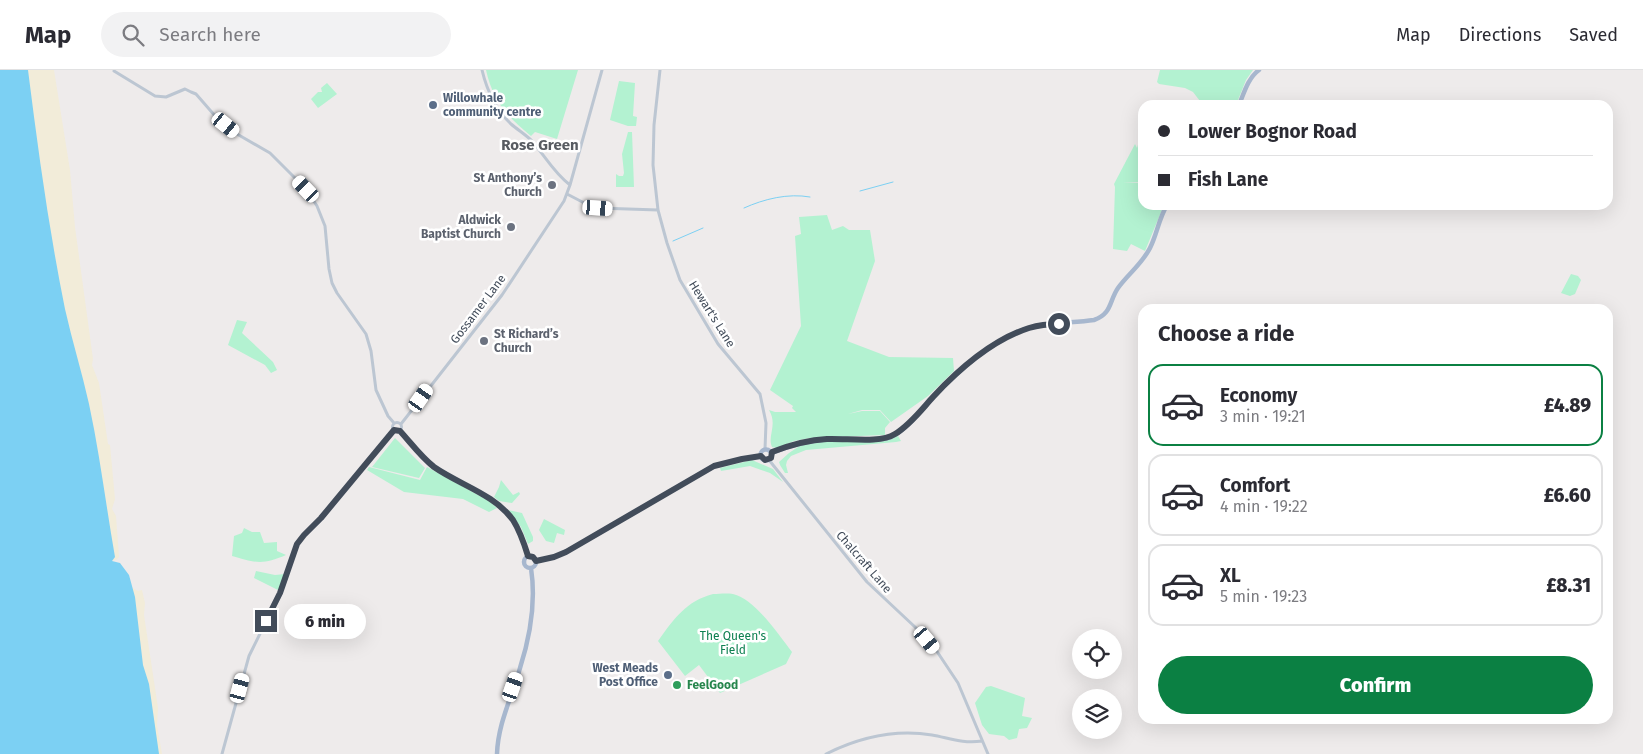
<!DOCTYPE html>
<html lang="en">
<head>
<meta charset="utf-8">
<style>
  body { margin:0; font-family:"Fira Sans",sans-serif; background:#f2f2f3; color:#2b2b33; height:100vh; display:flex; flex-direction:column; font-size:19px; white-space:nowrap }
  * { box-sizing:border-box; margin:0 }
  p { font-size:16px; color:#7c7c81 }
  .icon { flex:none; width:28px; height:28px; fill:none; stroke:currentColor; stroke-width:2; stroke-linecap:round; stroke-linejoin:round }
  .map { position:relative; flex:1; overflow:hidden }
  .side { position:absolute; left:1138px; top:234px; width:475px; height:420px; display:flex; flex-direction:column; background:#fff; border-radius:15px; box-shadow:0 5px 20px #0002 }
  .side>* { flex:none }
  .banner { position:absolute; left:1138px; top:30px; width:475px; height:110px; border-radius:15px; box-shadow:0 5px 20px #0002; display:grid; align-content:center; height:110px; padding:0 20px; background:#fff }
  .buttons { position:absolute; left:1072px; top:559px; display:grid; gap:10px }
  .buttons a { display:grid; place-items:center; width:50px; height:50px; border-radius:50%; background:#fff; box-shadow:0 5px 20px #0002; font-size:25px }
  .end { position:absolute; width:22px; height:22px; margin:-11px; border:6px solid #424c5a; background:#fff; box-shadow:0 0 0 2px #fff }
  .from { border-radius:50% }
  .bubble { position:absolute; height:35px; border-radius:18px; background:#fff; box-shadow:0 5px 20px #0002; font-size:16px; font-weight:800; line-height:35px; text-align:center }
  .car { position:absolute; width:15px; height:30px; margin:-15px -8px; border-radius:6px; box-shadow:0 0 4px 1px #0007; background:linear-gradient(#fff 24%,#345 0 40%,#fff 0 76%,#345 0 86%,#fff 0) }
  .banner b { display:flex; align-items:center; gap:18px; height:48px; font-size:19px }
  .banner b+b { border-top:1px solid #e1e1e2 }
  .banner i { width:12px; height:12px; background:#2b2b33 }
  ul { padding:0; list-style:none }
  li { display:flex; align-items:center; gap:15px; height:82px; margin:0 10px 8px; padding:0 10px; border:2px solid #e1e1e2; border-radius:15px }
  li div { flex:1 }
  li b { display:block; font-size:19px }
  li em { font-style:normal; font-weight:800 }
  li.on { border-color:#0b8043 }
  li>.icon { width:45px; height:45px; stroke-width:1.5 }
  h2 { padding:0 20px; font-size:22px; line-height:60px }
  .action { display:flex; gap:10px; margin-top:auto; padding:10px 20px }
  .action a { flex:1; height:58px; border-radius:30px; background:#0b8043; color:#fff; font-size:20px; font-weight:800; line-height:58px; text-align:center }
  header { display:flex; align-items:center; gap:30px; box-sizing:border-box; height:70px; padding:0 25px; background:#fff; border-bottom:1px solid #e1e1e2 }
  header strong { font-size:24px }
  nav { display:flex; gap:28px; margin-inline-start:auto; font-size:18px }
  .search { width:350px; height:45px; background:#f2f2f3; display:flex; align-items:center; gap:12px; box-sizing:border-box; padding:0 18px; border-radius:28px; color:#7c7c81; font-size:19px }
  .map>svg:first-child { display:block }
  .green { fill:#b3f2d1 }
  .sand { fill:#f2ecd9 }
  .water { fill:#7cd0f3 }
  .lines { fill:none; stroke-linecap:round; stroke-linejoin:round }
  .stream { stroke:#7cd0f3; stroke-width:1 }
  .minor { stroke:#bcc6d2; stroke-width:3 }
  .major { stroke:#a7b7ce; stroke-width:4.5 }
  .route { stroke:#424c5a; stroke-width:6 }
  .service-dot { fill:#5c6f8a; stroke:#fff; stroke-width:2 }
  .worship-dot { fill:#6b7280; stroke:#fff; stroke-width:2 }
  .leisure-dot { fill:#2e9e5b; stroke:#fff; stroke-width:2 }
  .labels { text-anchor:middle; stroke-width:5; stroke-linejoin:round; paint-order:stroke }
  .service-label { font-size:12px; font-weight:bold; fill:#4e5e75; stroke:#fff; text-anchor:start }
  .worship-label { font-size:12px; font-weight:bold; fill:#5b616d; stroke:#fff; text-anchor:end }
  .street-label { font-size:12px; fill:#424c5a; stroke:#fff }
  .park-label { font-size:12px; fill:#0e8051; stroke:#fff }
  .leisure-label { font-size:12px; font-weight:bold; fill:#27864d; stroke:#fff; text-anchor:start }
  .quarter-label { font-size:15px; font-weight:bold; fill:#575b61; stroke:#fff }
</style>
</head>
<body>
<header>
<strong>Map</strong>
<div class="search"><svg class="icon" aria-label="search" viewBox="0 0 24 24"><circle cx="10" cy="10" r="6"/><path d="M15 15l6 6"/></svg>Search here</div>
<nav><a>Map</a><a>Directions</a><a>Saved</a></nav>
</header>
<div class="map">
<svg width="1643" height="684" viewBox="0 0 1643 684">
  <rect width="100%" height="100%" fill="#eeebeb"/>
  <path class="green" d="M486 0H578L557 69 535 62 531 66C507 47 493 31 486 0Z
    M1160 0H1253L1246 10 1236 35H1203L1193 22 1185 18 1159 14 1157 12Z
    M619 11 635 13 633 46 637 47 636 56H628L610 50Z
    M327 13 337 24 318 38 311 29 318 22H322L321 18Z
    M1142 61V112H1123L1142 113V135H1164L1145 181 1131 174 1127 181 1113 179 1115 117 1114 114 1135 74 1137 78Z
    M628 62H632L634 117H616V104L619 106H623L624 103 622 84Z
    M827 145 832 160 843 156 849 160H870L875 191 847 271 889 287 953 288 954 301 928 326 891 352 880 340H862L848 344 862 341H880L890 352 885 358V365L810 368 794 371 777 378 772 377C767 366 778 355 769 340L775 342H796L792 338 793 336 770 320 801 256 795 166 801 164 799 147Z
    M1571 204 1578 206 1581 210 1575 224 1570 226 1561 223Z
    M237 250 247 252 242 263 273 292 277 300 271 303 265 295 228 275Z
    M898 366 901 371 896 372 806 380 791 386 787 391 786 395 788 403H785L780 395 779 392 789 383 804 373 836 371H863Z
    M395 368 425 398 419 408 372 397Z
    M752 390 773 399 783 412 770 403 750 396 721 401 720 398Z
    M369 397 420 410 427 397 489 431 497 438 489 442 463 429 404 422 367 400Z
    M501 410 513 425 519 422 520 424 512 433 499 431 494 427 499 417Z
    M508 440 522 443 533 467V471L528 474 521 457Z
    M544 449 565 460 564 465 557 463 554 473 546 471 539 460Z
    M244 458 252 462H260L264 473 277 472V481L286 485C263 495 256 493 232 486L234 466 242 463Z
    M256 501 275 505 285 504 280 521 254 508Z
    M713 524C719 524 726 523 733 524 755 529 778 564 792 582L786 594 720 623 699 595 685 606 658 571C674 549 686 531 713 524Z
    M991 616 1025 628 1022 646 1032 648 1027 658 1019 659 1017 668 1009 670 1004 666 989 664 982 655 975 633 986 617Z"/>
  <path class="sand" d="M17 0H54L70 100 75 157 93 289 92 295 99 313 108 374 110 375 115 429 112 439 116 446 119 487 116 490 108 491 131 517 138 521 142 520 145 533 144 545 158 638 157 655 162 684H140Z"/>
  <path class="water" d="M0 0H28C38 80 49 160 65 239 72 271 82 302 89 334 100 385 106 436 115 487L112 491 120 493 129 505 135 527 143 595 149 614 159 684H0Z"/>
  <g class="lines">
    <path class="stream" d="M860 121 893 112
      M744 138C764 129 788 123 810 127
      M673 171 703 158"/>
    <path class="minor" d="M482 0C487 21 495 39 511 54 518 60 526 65 532 71 545 86 554 103 570 115
      M660 0 654 55 653 95 658 140 667 173 680 210 718 274 760 324 766 353 765 379
      M114 1 155 26 166 27 185 19 191 22 196 24 216 47 237 64 270 83 306 119 317 136 325 156 329 199 332 213 337 223 366 264 371 281 376 320 388 346 394 353
      M567 124 590 136 598 138 658 140
      M392.5 357a4.5 4.5 0 1 1 9 0a4.5 4.5 0 1 1-9 0Z
      M401 354 502 225 564 131 570 115 602 0
      M400 361C411 373 421 387 434 397 460 415 494 424 513 450 520 461 524 473 528 486
      M769 390 867 512 915 557 936 580 958 613 988 684
      M222 684 249 586 280 523 297 474 304 465 319 452 394 360
      M826 684C858 668 895 659 932 665 949 668 963 674 982 671"/>
    <path class="major" d="M1239 35C1244 23 1248 8 1259 0
      M760.5 385a5.5 5.5 0 1 1 11 0a5.5 5.5 0 1 1-11 0Z
      M772 383C795 373 817 369 842 369 857 369 876 372 891 367 907 360 923 338 935 325 959 300 998 265 1033 257 1053 252 1074 253 1094 250 1112 244 1109 231 1118 218 1128 204 1142 194 1150 178 1157 164 1159 148 1167 135
      M524 492a6 6 0 1 1 12 0a6 6 0 1 1-12 0Z
      M536 491 554 487 566 482 714 396 742 389 761 386
      M497 684C498 653 512 627 520 598 530 567 536 531 531 498"/>
  </g>
  <g class="lines">
    <path class="route" d="M266 551 280 523 297 474 304 465 321 448 394 360 400 361C411 373 421 387 434 397 460 415 494 424 513 450 520 461 524 473 528 486L533 487 536 491 554 487 566 482 714 396 742 389 761 386 765 390 771 388 772 382C790 375 807 370 827 369 847 368 879 374 895 364 910 355 922 339 933 327 959 299 992 270 1029 258 1039 255 1049 254 1059 254"/>
  </g>
  <g class="service-dot">
    <circle cx="433" cy="35" r="5"/>
    <circle cx="668" cy="605" r="5"/>
  </g>
  <g class="worship-dot">
    <circle cx="552" cy="115" r="5"/>
    <circle cx="511" cy="157" r="5"/>
    <circle cx="484" cy="271" r="5"/>
  </g>
  <circle class="leisure-dot" cx="677" cy="615" r="5"/>
  <g class="labels">
    <g class="service-label">
      <text x="443" y="32">Willowhale<tspan x="443" dy="14">community centre</tspan></text>
      <text x="658" y="602" text-anchor="end">West Meads<tspan x="658" dy="14">Post Office</tspan></text>
    </g>
    <g class="worship-label">
      <text x="542" y="112">St Anthony’s<tspan x="542" dy="14">Church</tspan></text>
      <text x="501" y="154">Aldwick<tspan x="501" dy="14">Baptist Church</tspan></text>
      <text x="494" y="268" text-anchor="start">St Richard’s<tspan x="494" dy="14">Church</tspan></text>
    </g>
    <g class="street-label">
      <text transform="translate(478 239) rotate(-53)" y="4">Gossamer Lane</text>
      <text transform="translate(712 244) rotate(58)" y="4">Hewart's Lane</text>
      <text transform="translate(864 492) rotate(49)" y="4">Chalcraft Lane</text>
    </g>
    <g class="park-label">
      <text x="733" y="570">The Queen's<tspan x="733" dy="14">Field</tspan></text>
    </g>
    <g class="leisure-label">
      <text x="687" y="619">FeelGood</text>
    </g>
    <g class="quarter-label">
      <text x="540" y="80">Rose Green</text>
    </g>
  </g>
</svg>
<div class="buttons">
<a><svg class="icon" aria-label="locate" viewBox="0 0 24 24"><circle cx="12" cy="12" r="6"/><path d="M12 2v4M12 18v4M2 12h4M18 12h4"/></svg></a>
<a><svg class="icon" aria-label="layers" viewBox="0 0 24 24"><path d="M12 4l9 5-9 5-9-5zM3 14l9 5 9-5"/></svg></a>
</div>
<i class="end from" style="left:1059px;top:254px"></i>
<i class="end" style="left:266px;top:551px"></i>
<div class="bubble" style="left:284px;top:534px;width:82px">6 min</div>
<i class="car" style="left:226px;top:55px;rotate:129deg"></i>
<i class="car" style="left:306px;top:119px;rotate:316deg"></i>
<i class="car" style="left:598px;top:138px;rotate:94deg"></i>
<i class="car" style="left:421px;top:328px;rotate:35deg"></i>
<i class="car" style="left:927px;top:570px;rotate:140deg"></i>
<i class="car" style="left:513px;top:617px;rotate:19deg"></i>
<i class="car" style="left:240px;top:618px;rotate:15deg"></i>
<div class="banner">
<b><i class="from"></i>Lower Bognor Road</b>
<b><i></i>Fish Lane</b>
</div>
<section class="side">
<h2>Choose a ride</h2>
<ul>
<li class="on"><svg class="icon" aria-label="car" viewBox="0 0 24 24"><path d="M5 17H2v-5l4-1 3-4h7l3 4 3 1v5h-3M9 17h6M6 11h13"/><circle cx="7" cy="17" r="2"/><circle cx="17" cy="17" r="2"/></svg><div><b>Economy</b><p>3 min · 19:21</p></div><em>£4.89</em></li>
<li><svg class="icon" aria-label="car" viewBox="0 0 24 24"><path d="M5 17H2v-5l4-1 3-4h7l3 4 3 1v5h-3M9 17h6M6 11h13"/><circle cx="7" cy="17" r="2"/><circle cx="17" cy="17" r="2"/></svg><div><b>Comfort</b><p>4 min · 19:22</p></div><em>£6.60</em></li>
<li><svg class="icon" aria-label="car" viewBox="0 0 24 24"><path d="M5 17H2v-5l4-1 3-4h7l3 4 3 1v5h-3M9 17h6M6 11h13"/><circle cx="7" cy="17" r="2"/><circle cx="17" cy="17" r="2"/></svg><div><b>XL</b><p>5 min · 19:23</p></div><em>£8.31</em></li>
</ul>
<div class="action"><a>Confirm</a></div>
</section>
</div>
</body>
</html>
